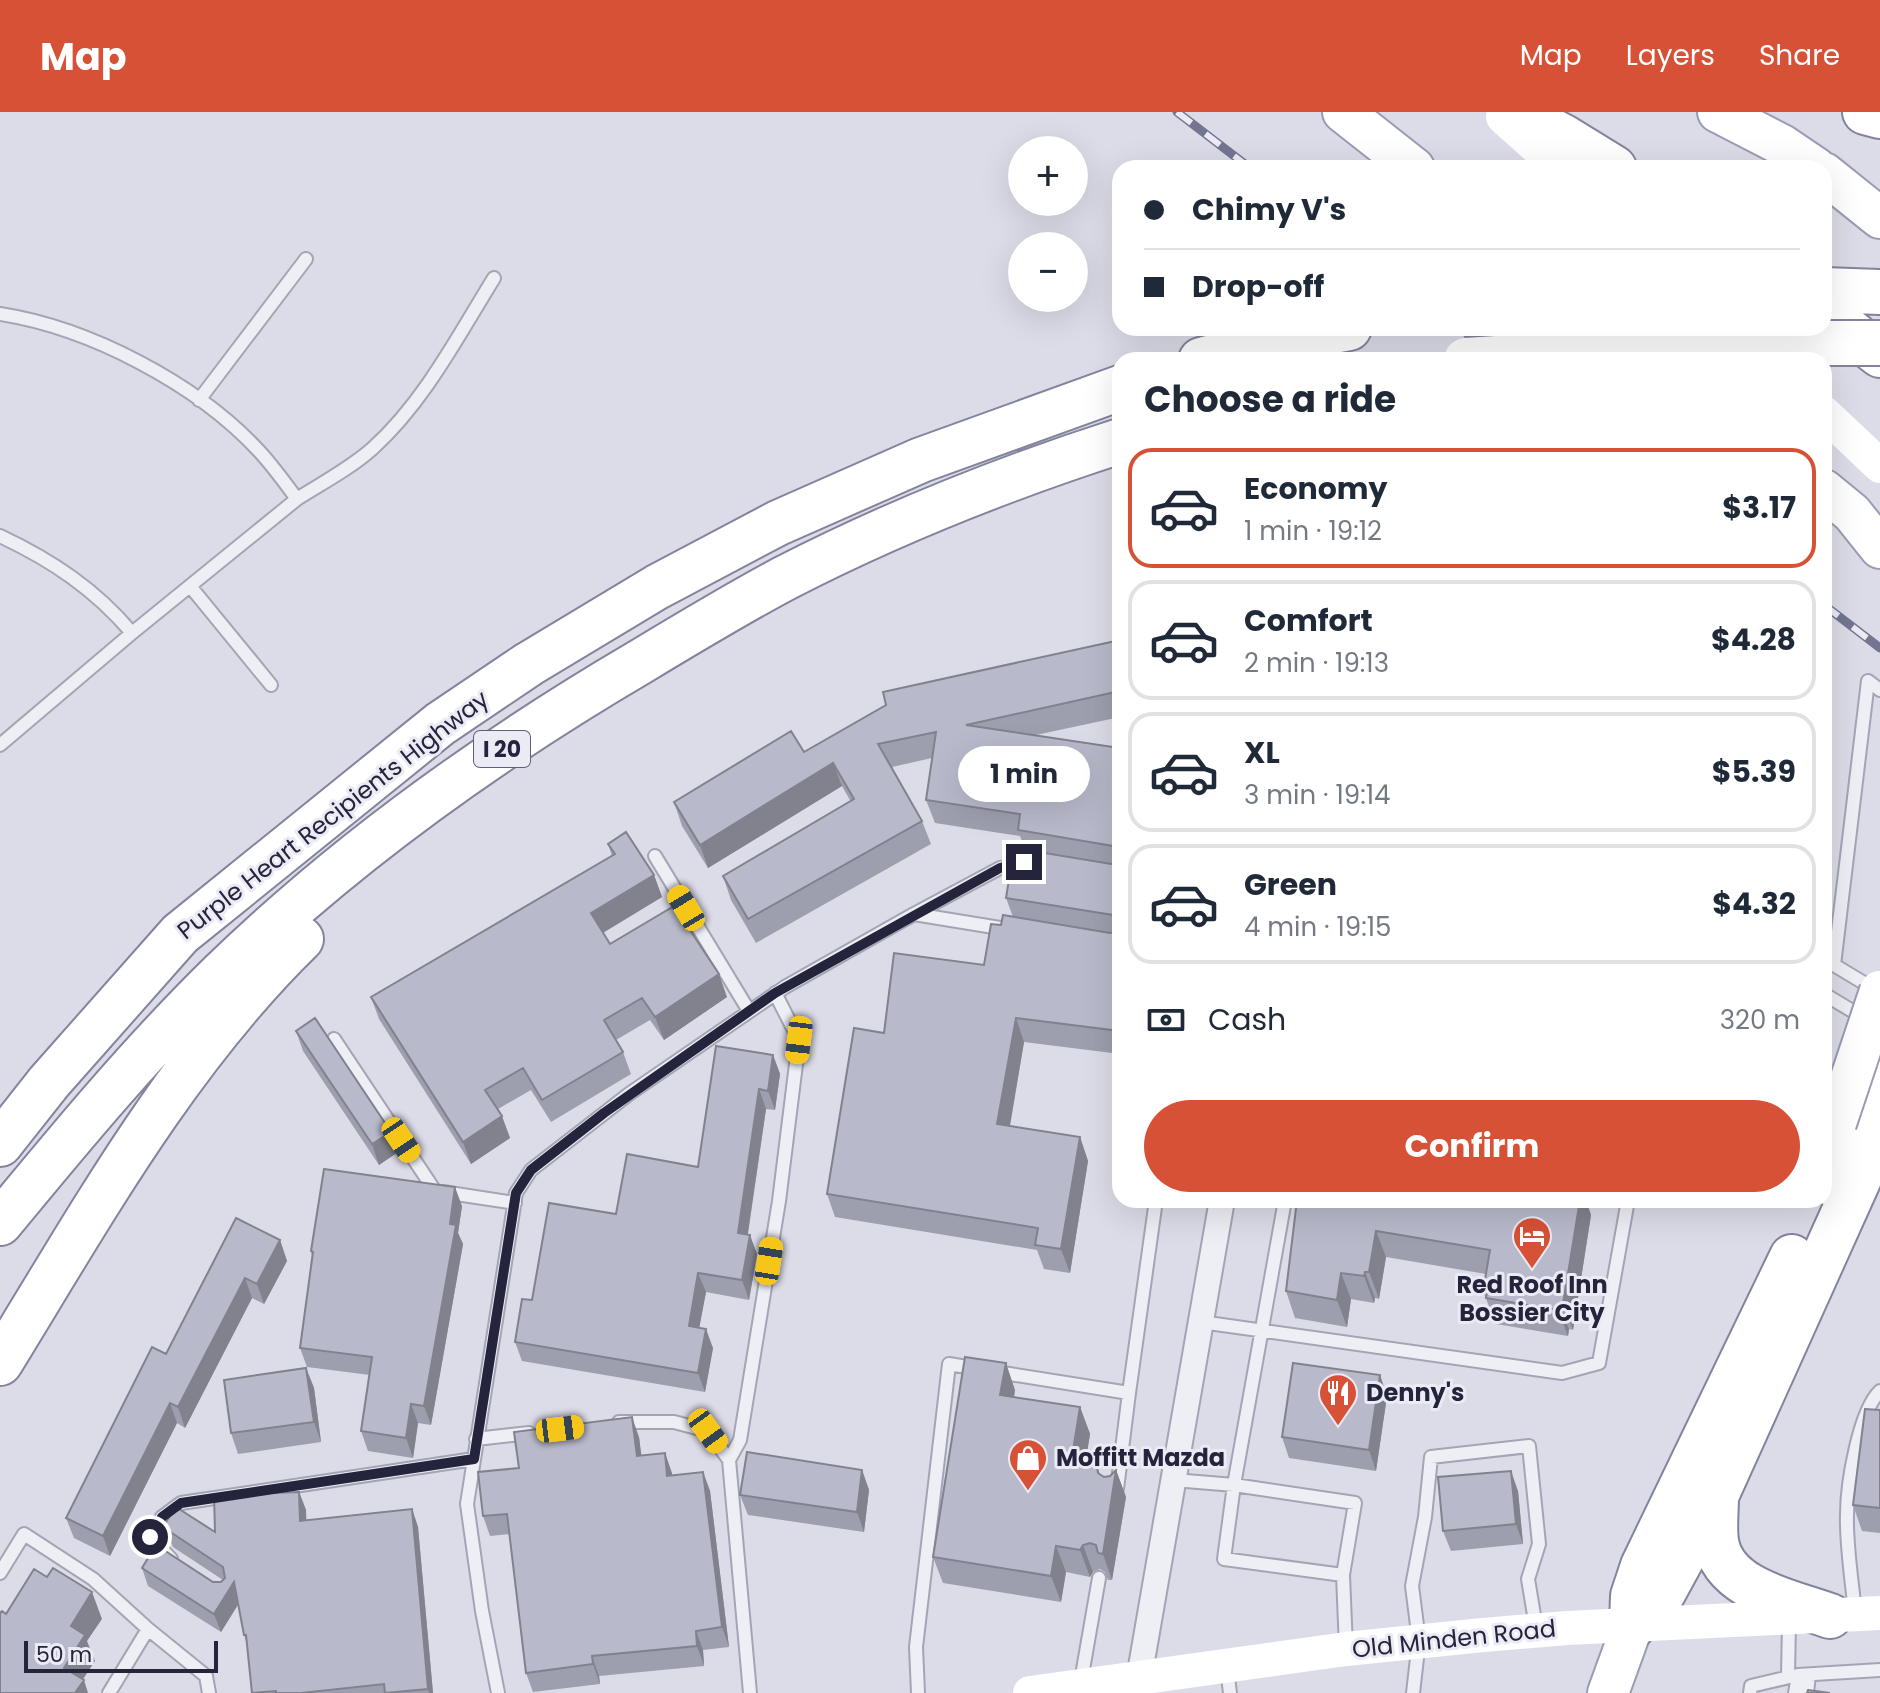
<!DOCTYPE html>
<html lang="en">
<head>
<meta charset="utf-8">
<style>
  body { margin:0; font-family:Poppins,sans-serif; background:#f6f6f7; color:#1f2937; height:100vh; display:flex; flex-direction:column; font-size:30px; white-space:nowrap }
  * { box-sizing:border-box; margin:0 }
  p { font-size:26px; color:#747a83 }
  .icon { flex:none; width:44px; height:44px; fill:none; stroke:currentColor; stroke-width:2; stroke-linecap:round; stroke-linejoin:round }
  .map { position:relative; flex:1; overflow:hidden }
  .side { position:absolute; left:1112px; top:240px; width:720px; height:856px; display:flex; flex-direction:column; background:#fff; border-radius:24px; box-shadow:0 8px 32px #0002 }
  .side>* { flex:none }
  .guide { position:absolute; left:1112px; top:48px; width:720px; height:176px; border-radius:24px; box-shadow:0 8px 32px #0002; display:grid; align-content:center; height:176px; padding:0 32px; background:#fff }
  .buttons { position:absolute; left:1008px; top:24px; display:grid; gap:16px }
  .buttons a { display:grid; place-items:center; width:80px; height:80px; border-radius:50%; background:#fff; box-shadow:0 8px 32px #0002; font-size:40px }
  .scale { position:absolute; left:24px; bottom:20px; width:194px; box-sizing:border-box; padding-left:8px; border:4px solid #24253d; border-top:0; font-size:22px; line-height:28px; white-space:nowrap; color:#24253d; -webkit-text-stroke:6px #eaebf4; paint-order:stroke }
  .end { position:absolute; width:36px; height:36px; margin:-18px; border:10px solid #24253d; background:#fff; box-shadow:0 0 0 4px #fff }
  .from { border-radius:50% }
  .bubble { position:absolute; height:56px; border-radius:28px; background:#fff; box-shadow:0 8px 32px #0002; font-size:26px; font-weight:700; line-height:56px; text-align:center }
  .car { position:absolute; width:24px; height:48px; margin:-24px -12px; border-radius:10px; box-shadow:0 0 6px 2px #0007; background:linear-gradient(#f5c518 24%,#345 0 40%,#f5c518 0 76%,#345 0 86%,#f5c518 0) }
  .guide b { display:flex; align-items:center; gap:28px; height:76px; font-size:30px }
  .guide b+b { border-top:2px solid #e0e1e3 }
  .guide i { width:20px; height:20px; background:#1f2937 }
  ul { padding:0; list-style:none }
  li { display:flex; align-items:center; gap:24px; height:120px; margin:0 16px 12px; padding:0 16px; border:4px solid #e0e1e3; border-radius:24px }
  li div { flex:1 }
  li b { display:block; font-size:30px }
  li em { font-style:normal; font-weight:700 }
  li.selected { border-color:#d65136 }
  li>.icon { width:72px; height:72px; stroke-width:1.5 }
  h2 { padding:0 32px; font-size:36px; line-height:96px }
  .pay { display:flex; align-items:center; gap:20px; height:88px; padding:0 32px; font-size:30px }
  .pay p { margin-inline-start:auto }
  .cta { display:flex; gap:16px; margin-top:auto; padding:16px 32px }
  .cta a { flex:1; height:92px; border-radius:48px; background:#d65136; color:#fff; font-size:32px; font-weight:700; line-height:92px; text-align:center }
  header { display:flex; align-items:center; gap:48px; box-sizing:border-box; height:112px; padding:0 40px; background:#d65136; color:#fff }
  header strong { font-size:38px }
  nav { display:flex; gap:44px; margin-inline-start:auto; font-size:28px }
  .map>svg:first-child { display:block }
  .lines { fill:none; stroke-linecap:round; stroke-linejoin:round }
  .service-casing { stroke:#a4a5b4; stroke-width:16 }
  .minor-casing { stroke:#a4a5b4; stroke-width:28 }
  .primary-casing { stroke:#9a9cb3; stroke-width:44 }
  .motorway-casing { stroke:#82849e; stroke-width:48 }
  .service { stroke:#eeeef5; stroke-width:12 }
  .minor { stroke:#eeeef5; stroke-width:24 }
  .secondary { stroke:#fff; stroke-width:34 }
  .primary { stroke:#fff; stroke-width:40 }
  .motorway { stroke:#fff; stroke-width:44 }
  .rail-casing { stroke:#747591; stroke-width:9 }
  .rail { stroke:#eaebf4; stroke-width:6; stroke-dasharray:18; stroke-linecap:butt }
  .primary-bridge-casing { stroke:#9a9cb3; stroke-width:44; stroke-linecap:butt }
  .motorway-bridge-casing { stroke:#82849e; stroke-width:48; stroke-linecap:butt }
  .primary-bridge { stroke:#fff; stroke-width:40 }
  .motorway-bridge { stroke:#fff; stroke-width:44 }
  .wall { fill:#9e9fae }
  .shaded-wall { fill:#81828d }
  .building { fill:#b8b9ca; stroke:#81828d; stroke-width:2 }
  .route { stroke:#24253d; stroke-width:10 }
  .labels { text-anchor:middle; stroke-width:6; stroke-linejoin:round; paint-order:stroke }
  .shield { fill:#eaebf4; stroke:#5f6074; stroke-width:2 }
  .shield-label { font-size:22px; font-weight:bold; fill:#24253d }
  .street-label { font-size:24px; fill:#24253d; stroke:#eaebf4 }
  .poi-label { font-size:24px; font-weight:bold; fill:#24253d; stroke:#eaebf4; text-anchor:start }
</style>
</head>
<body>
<header>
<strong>Map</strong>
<nav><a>Map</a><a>Layers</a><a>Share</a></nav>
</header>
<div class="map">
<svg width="1880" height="1581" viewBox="0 0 1880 1581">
  <rect width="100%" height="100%" fill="#dbdce7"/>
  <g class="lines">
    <defs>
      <path id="service" d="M0 202C90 216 197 272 259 339 273 354 285 371 297 387 322 371 351 356 373 336 424 290 458 224 494 166
        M199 288 306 147
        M0 424C51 448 95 477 132 521
        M190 474 271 573
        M0 633 132 521 297 387
        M655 744 749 899
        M914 802 1000 756 1026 751
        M1824 852 1834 853 1874 877
        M1834 853 1868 569 1880 578
        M1824 882 1864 906
        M334 927 435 1079
        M443 1080 515 1091
        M1285 1088 1234 1373 1224 1447 1343 1463 1346 1536
        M1201 1210 1562 1261 1599 1251 1628 1088
        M997 1260 1129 1281 1156 1088
        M619 1310H674L708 1319 729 1348 740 1328 779 1089 799 928 775 881
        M476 1327 529 1321
        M729 1348 750 1581
        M1174 1368 1234 1373 1355 1391 1343 1463
        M1117 1377 1129 1281
        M171 1447 150 1425 162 1405 181 1391 474 1347
        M0 1461 24 1422 93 1467 148 1517
        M1855 1501C1852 1468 1846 1434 1847 1402 1847 1372 1859 1299 1880 1279
        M1227 1557 1230 1581
        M1798 1563 1880 1558
        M1788 1564 1789 1509
        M1081 1569 1099 1466
        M109 1581 148 1517 206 1564 209 1581
        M498 1581 482 1499 467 1392 516 1081 531 1058 629 982 785 875 914 802 1006 817
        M918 1581 916 1535 949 1252 979 1257
        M1413 1581 1419 1529 1412 1474 1425 1405 1431 1345 1529 1334 1539 1432 1528 1467 1536 1515
        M1750 1581 1751 1574 1798 1563 1795 1581
        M1807 1581 1809 1563"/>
      <path id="minor" d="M1139 1566 1222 1088"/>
      <path id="primary" d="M1343 0 1414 56
        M1718 0 1782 33 1816 56
        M1824 61 1880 106
        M1824 378 1852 401 1880 436
        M1827 1072 1824 1052 1836 1011
        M1608 1581 1632 1515"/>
      <path id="motorway" d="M1515 0 1562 24 1614 56
        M1865 0 1880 4
        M1824 178 1880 180
        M1824 199 1880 243
        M1201 248 1262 232 1349 216
        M0 1032 49 970 180 822 440 612 529 552 657 475 778 411 921 348 1120 276
        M1844 1033 1880 951
        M0 1111C71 1025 142 939 222 861 347 740 490 638 640 550 688 521 736 492 785 466 892 411 1005 366 1120 329
        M0 1251C91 1103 176 949 301 827
        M1716 1384C1716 1399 1714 1415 1716 1429 1722 1478 1792 1490 1830 1504
        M1632 1512 1633 1484 1643 1454 1792 1145
        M1632 1515 1663 1481 1716 1384 1880 1020"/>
    </defs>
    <use href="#service" class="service-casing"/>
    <use href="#minor" class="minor-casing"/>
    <use href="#primary" class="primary-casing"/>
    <use href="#motorway" class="motorway-casing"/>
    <use href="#service" class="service"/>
    <use href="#minor" class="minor"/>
    <path class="secondary" d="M1503 5 1560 56
      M1824 301 1880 354
      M1030 1581 1346 1537 1483 1523 1567 1516 1880 1501"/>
    <use href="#primary" class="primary"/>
    <use href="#motorway" class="motorway"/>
    <defs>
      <path id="rail" d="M1177 0 1250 56
        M1460 216 1502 248
        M1824 493 1880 536"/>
    </defs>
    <use href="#rail" class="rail-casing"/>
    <use href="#rail" class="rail"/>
    <defs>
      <path id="primary-bridge" d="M1836 1011 1880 879"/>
      <path id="motorway-bridge" d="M1466 248 1729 231H1880"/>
    </defs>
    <use href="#primary-bridge" class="primary-bridge-casing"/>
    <use href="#motorway-bridge" class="motorway-bridge-casing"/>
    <use href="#primary-bridge" class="primary-bridge"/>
    <use href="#motorway-bridge" class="motorway-bridge"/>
  </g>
  <path class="wall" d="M1120 528V605L1036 623 1120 636V942L1024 930 1010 1014 1080 1025 1088 1049 1070 1161 1044 1157 1037 1138 835 1105 827 1082 884 921 984 853 1001 813 1013 805 1006 786 1025 738 1020 724 935 711 926 688 932 646 892 655 922 709 931 732 756 831 731 788 723 764 851 690 842 674 708 756 682 714 674 690 804 640Z
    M608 732 654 763 662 785 603 821 610 832 727 885 664 928 650 908 616 928 623 940 631 962 551 1010 531 978 498 997 510 1026 471 1052 379 907 371 885 612 744Z
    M296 919 398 1040 379 1053 303 939Z
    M773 943 780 962 775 998 766 997 748 1122 757 1142 749 1188 706 1180 699 1216 713 1236 705 1280 522 1249 515 1230 532 1188 698 1055Z
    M1297 1088H1586L1591 1103 1573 1218 1569 1217 1568 1224 1496 1212 1483 1179 1486 1162 1386 1145 1379 1187 1375 1186 1374 1191 1351 1187 1347 1215 1295 1206 1286 1179Z
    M462 1094 458 1121 463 1132 431 1313 418 1311 413 1346 368 1339 361 1319 370 1263 307 1255 300 1236 312 1144 311 1139Z
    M280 1128 287 1149 264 1192 252 1186 185 1316 177 1311 110 1444 74 1426 66 1406 166 1242Z
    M306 1256 314 1276 321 1330 238 1342 231 1321Z
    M1380 1263 1387 1284 1376 1359 1289 1346 1282 1325Z
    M1015 1278 1014 1285 1080 1295 1090 1322 1085 1353 1097 1355 1100 1362 1104 1365 1110 1364 1116 1358 1126 1385 1112 1468H1108L1105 1460 1100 1457 1093 1460 1090 1465 1066 1460 1061 1490 943 1471 933 1445Z
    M1880 1298V1421L1862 1419 1853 1393Z
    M639 1325 641 1343 665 1341 672 1363 703 1360 710 1379 729 1535 703 1538 704 1554 599 1564 600 1572 533 1580 526 1561 510 1422 490 1424 483 1404 519 1356Z
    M862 1358 869 1378 864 1420 748 1403 740 1383Z
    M1518 1379 1523 1432 1451 1439 1443 1419Z
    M299 1380 306 1398V1408L412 1397 418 1415 433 1581H252L247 1533 244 1523 238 1492 221 1520 148 1474 142 1456 213 1470H221L223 1468 173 1435 164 1413 215 1420Z"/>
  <path class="shaded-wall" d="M833 651 842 674 708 756 700 733Z
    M654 763 662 785 599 823 591 801Z
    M719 862 727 885 664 928 655 905Z
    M1016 906 1024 930 1006 1036 997 1012Z
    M773 943 780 962 775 998 768 979Z
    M759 977 766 997 745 1140 738 1121Z
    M502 1004 510 1026 471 1052 463 1030Z
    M391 1020 398 1040 379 1053 372 1032Z
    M1080 1025 1088 1049 1070 1161 1061 1137Z
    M455 1075 462 1094 458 1121 463 1132 431 1313 424 1294Z
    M1580 1088H1586L1591 1103 1573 1218 1563 1192Z
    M1376 1119 1386 1145 1379 1187 1369 1160Z
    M750 1123 757 1142 749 1188 742 1168Z
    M280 1128 287 1149 264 1192 257 1172Z
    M1365 1160 1375 1186 1374 1191 1364 1164Z
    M698 1161 706 1180 696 1233 689 1214Z
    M1341 1161 1351 1187 1347 1215 1337 1188Z
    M245 1166 252 1186 185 1316 178 1295Z
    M1559 1191 1569 1217 1568 1224 1558 1198Z
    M706 1217 713 1236 705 1280 698 1261Z
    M1006 1251 1015 1278 1010 1309 1000 1283Z
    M306 1256 314 1276 321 1330 314 1310Z
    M1380 1263 1387 1284 1376 1359 1369 1338Z
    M170 1291 177 1311 110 1444 103 1424Z
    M411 1292 418 1311 413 1346 406 1326Z
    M1080 1295 1090 1322 1081 1378 1071 1351Z
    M632 1305 639 1325 644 1363 637 1344Z
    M665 1341 672 1361 674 1384 667 1364Z
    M862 1358 869 1378 864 1420 857 1400Z
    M1116 1358 1126 1385 1112 1468 1103 1442Z
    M1511 1359 1518 1379 1523 1432 1516 1412Z
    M703 1360 710 1379 729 1535 722 1515Z
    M299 1380 306 1398 307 1427 300 1409Z
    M412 1397 418 1415 433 1581H429L428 1577Z
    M1083 1433 1093 1460 1090 1465 1080 1438Z
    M1056 1434 1066 1460 1061 1490 1051 1464Z
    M234 1470 241 1488 221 1520 214 1502Z
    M92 1480 102 1507 87 1529 95 1549 74 1581 64 1556 71 1514Z
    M696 1519 703 1538 704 1554 697 1534Z
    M592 1544 599 1564 600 1572 593 1552Z
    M84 1568 88 1581H75Z"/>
  <path class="building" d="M1120 528V579L966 613 1120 636V814L1119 808 1113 803 1006 786 1014 736 1111 752 1119 748V740L1113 734 1018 718 1020 702 926 688 936 620 878 632 922 709 748 807 723 764 854 687 833 651 700 733 674 690 791 619 804 640 886 593 883 580Z
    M626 720 654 763 591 801 610 832 674 794 719 862 655 905 642 886 604 908 623 940 542 988 523 956 485 978 502 1004 463 1030 371 885 615 742 608 732Z
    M1003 803 1110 821 1115 820 1120 815V919L1016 906 997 1012 1080 1025 1061 1137 1035 1133 1038 1116 827 1082 854 916 884 921 894 841 984 853 991 812 1001 813Z
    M315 906 391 1020 372 1032 296 919Z
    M716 934 773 943 768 979 759 977 738 1121 750 1123 742 1168 698 1161 689 1214 706 1217 698 1261 515 1230 522 1187 532 1188 549 1091 616 1102 627 1042 698 1055Z
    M324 1057 455 1075 450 1112 456 1113 424 1294 411 1292 406 1326 361 1319 372 1245 300 1236 313 1140 311 1139Z
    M1297 1088H1580L1563 1192 1559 1191 1558 1198 1486 1186 1487 1180 1483 1179 1490 1138 1376 1119 1369 1160H1365L1364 1164 1341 1161 1337 1188 1286 1179Z
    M236 1106 280 1128 257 1172 245 1166 178 1295 170 1291 103 1424 66 1406 152 1235 166 1242Z
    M965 1245 1006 1251 1000 1283 1080 1295 1071 1351 1097 1355 1098 1361 1104 1365 1110 1364 1116 1358 1103 1442 1098 1441 1096 1433 1090 1431 1083 1433 1080 1438 1056 1434 1051 1464 933 1445Z
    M1293 1251 1380 1263 1369 1338 1282 1325Z
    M306 1256 314 1310 231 1321 224 1268Z
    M1865 1297 1880 1298V1396L1853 1393Z
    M632 1305 637 1344 665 1341 667 1364 703 1360 722 1515 696 1519 697 1534 592 1544 593 1552 526 1561 507 1402 483 1404 478 1360 519 1356 514 1320Z
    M747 1340 862 1358 857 1400 740 1383Z
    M1511 1359 1516 1412 1443 1419 1438 1365Z
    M299 1380 300 1409 412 1397 428 1577 385 1581 384 1572 301 1581H276V1579L252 1581 246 1523H244L234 1470 214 1502 142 1456 156 1433 213 1470H221L225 1466 223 1455 166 1417 164 1413 176 1395 215 1420 214 1383Z
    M53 1456 92 1480 71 1514 85 1523 64 1556 84 1568 75 1581H0V1501L2 1499 6 1502 34 1457 47 1465Z
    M1808 1578 1830 1581H1807Z"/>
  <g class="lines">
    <path class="route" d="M150 1425 162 1405 181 1391 474 1347 516 1081 531 1058 604 1001 775 881 1000 756 1024 750"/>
  </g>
  <defs>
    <symbol id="hotel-pin" viewBox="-11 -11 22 30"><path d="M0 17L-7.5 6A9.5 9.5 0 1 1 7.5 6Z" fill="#d65136" stroke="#eaebf4"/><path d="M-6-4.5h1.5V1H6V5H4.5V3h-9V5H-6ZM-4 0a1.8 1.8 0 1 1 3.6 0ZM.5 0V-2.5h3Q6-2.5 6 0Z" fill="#fff"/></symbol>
    <symbol id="restaurant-pin" viewBox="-11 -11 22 30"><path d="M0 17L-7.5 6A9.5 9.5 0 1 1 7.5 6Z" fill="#d65136" stroke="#eaebf4"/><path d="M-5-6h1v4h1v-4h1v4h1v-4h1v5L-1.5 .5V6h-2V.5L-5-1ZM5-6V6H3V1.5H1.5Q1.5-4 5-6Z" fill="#fff"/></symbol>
    <symbol id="shop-pin" viewBox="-11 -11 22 30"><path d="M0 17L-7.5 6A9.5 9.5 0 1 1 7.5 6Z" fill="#d65136" stroke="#eaebf4"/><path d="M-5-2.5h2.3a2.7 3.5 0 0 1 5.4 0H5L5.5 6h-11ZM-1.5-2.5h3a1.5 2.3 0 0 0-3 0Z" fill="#fff"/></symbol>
  </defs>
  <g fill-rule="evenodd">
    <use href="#hotel-pin" x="1510" y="1102" width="44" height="60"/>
    <use href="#restaurant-pin" x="1316" y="1259" width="44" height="60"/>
    <use href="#shop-pin" x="1006" y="1324" width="44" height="60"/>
  </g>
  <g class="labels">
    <rect class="shield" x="474" y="619" width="56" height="36" rx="6"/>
    <g class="shield-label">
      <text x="502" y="645">I 20</text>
    </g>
    <g class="street-label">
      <text transform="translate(333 703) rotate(-38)" y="8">Purple Heart Recipients Highway</text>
      <text transform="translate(1454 1527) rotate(-6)" y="8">Old Minden Road</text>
    </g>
    <g class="poi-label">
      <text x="1532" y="1181" text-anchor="middle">Red Roof Inn<tspan x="1532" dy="28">Bossier City</tspan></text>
      <text x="1366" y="1289">Denny's</text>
      <text x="1056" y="1354">Moffitt Mazda</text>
    </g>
  </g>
</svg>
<div class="buttons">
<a>+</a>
<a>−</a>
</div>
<div class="scale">50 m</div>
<i class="end from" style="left:150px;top:1425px"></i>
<i class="end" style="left:1024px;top:750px"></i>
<div class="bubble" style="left:958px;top:634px;width:132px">1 min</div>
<i class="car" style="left:686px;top:796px;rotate:329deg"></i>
<i class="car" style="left:799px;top:928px;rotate:187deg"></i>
<i class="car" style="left:401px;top:1028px;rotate:146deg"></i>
<i class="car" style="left:769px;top:1149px;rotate:9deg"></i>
<i class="car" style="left:560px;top:1317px;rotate:83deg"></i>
<i class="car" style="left:708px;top:1319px;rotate:144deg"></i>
<div class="guide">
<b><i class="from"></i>Chimy V's</b>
<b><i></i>Drop-off</b>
</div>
<section class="side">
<h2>Choose a ride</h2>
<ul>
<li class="selected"><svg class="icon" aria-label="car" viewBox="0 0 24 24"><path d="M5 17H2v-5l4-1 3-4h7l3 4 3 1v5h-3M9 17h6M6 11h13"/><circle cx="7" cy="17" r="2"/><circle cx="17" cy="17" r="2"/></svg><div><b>Economy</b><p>1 min · 19:12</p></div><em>$3.17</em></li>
<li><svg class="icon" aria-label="car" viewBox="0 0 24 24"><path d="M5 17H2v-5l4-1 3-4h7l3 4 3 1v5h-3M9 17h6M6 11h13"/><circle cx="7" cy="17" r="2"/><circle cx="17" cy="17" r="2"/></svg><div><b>Comfort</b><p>2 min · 19:13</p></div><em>$4.28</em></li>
<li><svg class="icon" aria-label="car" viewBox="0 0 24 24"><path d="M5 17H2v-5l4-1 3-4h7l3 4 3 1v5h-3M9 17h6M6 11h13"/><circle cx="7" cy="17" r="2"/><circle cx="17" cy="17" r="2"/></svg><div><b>XL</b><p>3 min · 19:14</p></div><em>$5.39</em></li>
<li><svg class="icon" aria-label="car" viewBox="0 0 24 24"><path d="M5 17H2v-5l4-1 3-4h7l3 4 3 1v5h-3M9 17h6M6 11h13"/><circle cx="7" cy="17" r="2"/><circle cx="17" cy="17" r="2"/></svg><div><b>Green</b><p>4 min · 19:15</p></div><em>$4.32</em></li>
</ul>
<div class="pay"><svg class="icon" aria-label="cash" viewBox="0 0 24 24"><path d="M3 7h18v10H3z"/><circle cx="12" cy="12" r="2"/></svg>Cash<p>320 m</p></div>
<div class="cta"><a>Confirm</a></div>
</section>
</div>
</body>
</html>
